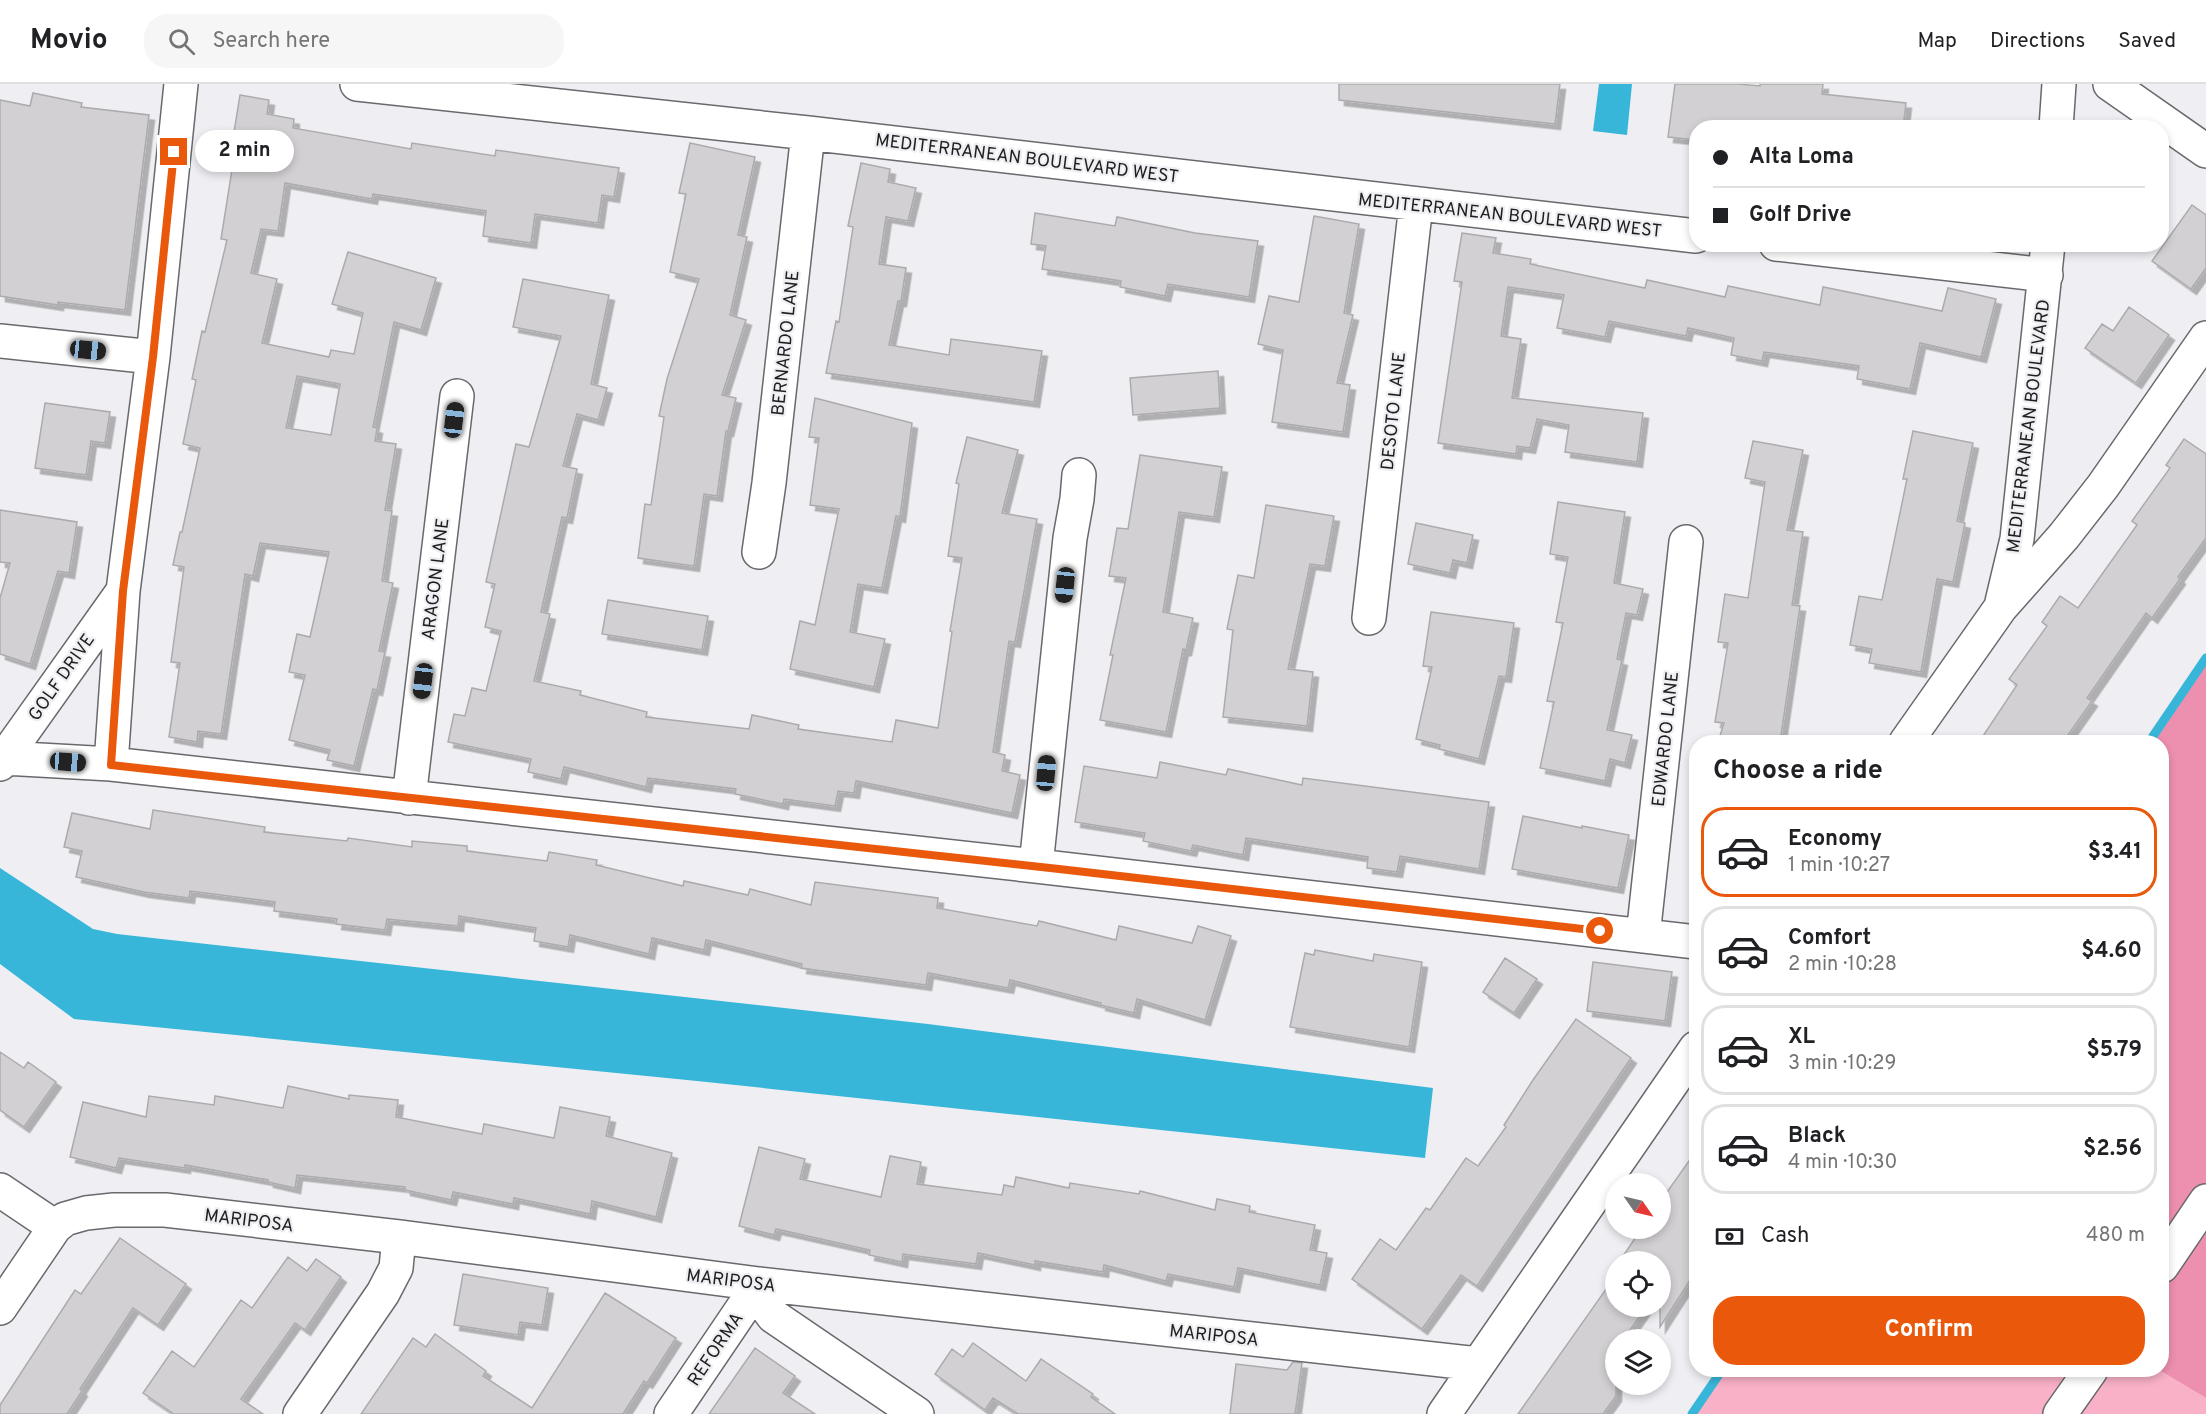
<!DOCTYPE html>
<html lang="en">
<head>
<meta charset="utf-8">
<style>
  body { margin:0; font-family:Overpass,sans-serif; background:#f6f6f6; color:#202124; height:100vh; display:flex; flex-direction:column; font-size:22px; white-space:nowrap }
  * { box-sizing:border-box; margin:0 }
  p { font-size:20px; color:#757577 }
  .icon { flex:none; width:33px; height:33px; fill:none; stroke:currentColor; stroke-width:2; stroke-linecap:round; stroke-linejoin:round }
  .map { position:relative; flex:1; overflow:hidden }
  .drawer { position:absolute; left:1689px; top:651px; width:480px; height:642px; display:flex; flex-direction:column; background:#fff; border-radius:24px; box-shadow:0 3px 9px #0003 }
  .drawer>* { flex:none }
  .guide { position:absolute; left:1689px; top:36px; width:480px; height:132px; border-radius:24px; box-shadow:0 3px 9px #0003; display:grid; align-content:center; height:132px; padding:0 24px; background:#fff }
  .needle { width:39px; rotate:124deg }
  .fabs { position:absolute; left:1605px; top:1089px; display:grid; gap:12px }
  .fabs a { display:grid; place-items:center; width:66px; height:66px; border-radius:50%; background:#fff; box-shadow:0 3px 9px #0003; font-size:30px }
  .end { position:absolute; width:27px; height:27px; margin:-14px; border:8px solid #ea580c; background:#fff; box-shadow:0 0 0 3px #fff }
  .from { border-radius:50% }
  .bubble { position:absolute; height:42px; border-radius:21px; background:#fff; box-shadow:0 3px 9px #0003; font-size:20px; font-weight:700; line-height:42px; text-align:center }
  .car { position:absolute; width:18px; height:36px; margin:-18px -9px; border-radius:8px; box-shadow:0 0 4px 2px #0007; background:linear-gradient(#222 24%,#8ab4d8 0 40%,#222 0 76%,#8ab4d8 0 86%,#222 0) }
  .guide b { display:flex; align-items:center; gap:21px; height:57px; font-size:22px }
  .guide b+b { border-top:2px solid #e0e0e0 }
  .guide i { width:15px; height:15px; background:#202124 }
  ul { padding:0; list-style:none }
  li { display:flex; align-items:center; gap:18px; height:90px; margin:0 12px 9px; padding:0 12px; border:3px solid #e0e0e0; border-radius:24px }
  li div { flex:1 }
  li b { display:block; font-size:22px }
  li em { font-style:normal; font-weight:700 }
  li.on { border-color:#ea580c }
  li>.icon { width:54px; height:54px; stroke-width:1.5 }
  h2 { padding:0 24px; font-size:27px; line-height:72px }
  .pay { display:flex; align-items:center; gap:15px; height:66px; padding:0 24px; font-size:22px }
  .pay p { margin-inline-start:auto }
  .primary-button { display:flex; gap:12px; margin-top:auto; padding:12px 24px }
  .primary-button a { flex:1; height:69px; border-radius:24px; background:#ea580c; color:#fff; font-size:24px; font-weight:700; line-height:69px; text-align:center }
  header { display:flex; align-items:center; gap:36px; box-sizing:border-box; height:84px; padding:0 30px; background:#fff; border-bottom:2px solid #e0e0e0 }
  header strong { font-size:28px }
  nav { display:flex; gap:33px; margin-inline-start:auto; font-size:21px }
  .search { width:420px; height:54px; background:#f6f6f6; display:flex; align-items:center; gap:15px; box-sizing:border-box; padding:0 21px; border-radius:24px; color:#757577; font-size:22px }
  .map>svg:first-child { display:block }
  .green { fill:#f9b1c7 }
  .forest { fill:#ed90af }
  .water { fill:#38b6d9 }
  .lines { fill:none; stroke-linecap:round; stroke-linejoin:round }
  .stream { stroke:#38b6d9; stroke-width:9 }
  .building { fill:#d3d0d4; stroke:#adaaad; stroke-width:1.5; fill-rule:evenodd; filter:url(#shadow) }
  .street-casing { stroke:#69686c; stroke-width:36 }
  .street { stroke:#fff; stroke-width:33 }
  .route { stroke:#ea580c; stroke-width:8 }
  .labels { text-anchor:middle; stroke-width:4.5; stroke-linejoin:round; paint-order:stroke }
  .street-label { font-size:18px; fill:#1e1e1f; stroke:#efeff3 }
</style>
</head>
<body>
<header>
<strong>Movio</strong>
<div class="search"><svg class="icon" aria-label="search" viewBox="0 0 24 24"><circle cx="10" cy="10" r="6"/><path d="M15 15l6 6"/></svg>Search here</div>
<nav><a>Map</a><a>Directions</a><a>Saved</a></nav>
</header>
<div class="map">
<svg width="2206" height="1330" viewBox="0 0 2206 1330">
  <defs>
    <filter id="shadow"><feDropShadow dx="5.5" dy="5.5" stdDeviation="0" flood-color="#0004"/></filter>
  </defs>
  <rect width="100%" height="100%" fill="#efeff3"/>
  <path class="green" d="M1725 1286H2159L2206 1314V1330H1695Z"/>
  <path class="forest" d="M2206 579V1314L2159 1286H2162V658H2152Z"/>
  <path class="water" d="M1599 0H1632L1627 51 1593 47Z
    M0 784 93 845 117 850 928 940 1433 1004 1425 1074 697 997 74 935 0 880Z"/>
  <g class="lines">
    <path class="stream" d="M2149 658 2206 574
      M1692 1330 1722 1286"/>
  </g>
  <path class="building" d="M1339 0H1560L1555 40 1339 16Z
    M1675 0H1738L1760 2V0H1823L1822 10 1906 19 1903 44H1696V56L1668 53Z
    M33 9 82 19 81 23 149 31 125 226 58 218V221L0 212V16L30 22Z
    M240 11 269 16 267 30 294 35 293 44 411 65 412 59 495 72 496 66 619 84 614 113 602 111 598 139 535 130 531 159 483 152 486 127 373 110 372 115 285 99 278 147 261 145 251 189 277 195 262 259 329 273 331 266 354 270 363 229 332 220 348 168 436 194 421 246 394 238 373 343 377 344 375 357 396 360 385 426 392 427 382 497 393 499 379 567 385 568 377 606 373 605 354 682 327 676 330 666 289 656 305 591 289 588 297 550 310 553 329 468 260 459 253 492 245 490 221 650 198 647 197 658 169 653 180 579 171 578 184 483 173 481 180 448H182L200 364 183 360 196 296 192 295 202 247 205 248 227 156 221 155 234 73H230ZM297 292 340 300 331 351 286 344Z
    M690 59 755 73 738 151 747 153 730 231 746 236 722 311 736 314 728 347H726L717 412 704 410 694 482 638 474 645 420 651 421 664 333 659 332 667 295 699 195 670 188 686 110 679 109Z
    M861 79 890 85 888 98 916 104 908 137 886 133 879 180 906 184 901 217H898L889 261 949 271 951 255 1042 267 1034 318 826 289 836 237 839 238 853 143 848 142Z
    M2192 121 2206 131V184L2191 205 2152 177Z
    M1035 129 1115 142 1117 133 1195 149 1258 157 1249 213 1168 200 1165 212 1120 203 1121 197 1042 185 1046 162 1031 160Z
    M1314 132 1359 140 1344 229 1353 231 1337 299 1350 301 1343 348 1272 338 1283 266 1258 260 1269 212 1299 218Z
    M1462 149 1496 154 1493 169 1531 175 1530 180 1645 204 1647 196 1725 213 1728 202 1820 221 1823 203 1942 227 1948 204 1996 215 1981 273 1920 259 1910 305 1857 295 1859 282 1764 268 1762 277 1731 271 1734 254 1688 244 1686 252 1609 237 1605 253 1557 244 1564 211 1508 203 1501 252 1521 255 1512 314 1643 329 1637 378 1565 368 1569 341 1537 335 1530 364 1517 362 1516 370 1438 359 1462 198 1454 197Z
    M523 195 609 211 591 300 607 304 598 336 577 330 563 382 577 385 567 434 562 433 541 528 550 530 534 597 581 607 580 611 647 628 646 633 749 645 752 631 799 641 798 645 892 658 896 636 938 644 952 548 950 547 962 474 948 472 959 400 956 399 967 353 1018 366 1002 429 1037 435 1015 558 1009 557 993 668 1005 671 1002 687 1020 691 1012 729 856 697 854 709 838 707 835 722 784 715 783 720 735 710 736 705 648 694 646 703 564 683 561 695 528 688 531 675 448 658 454 630 465 632 472 604 486 607 501 547 485 543 495 500 486 498 516 360 529 363 561 252 513 243Z
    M2129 223 2169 251 2136 299 2085 264 2102 240 2113 247Z
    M1218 287 1220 324 1133 331 1130 294Z
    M815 314 912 339 900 433 896 432 882 504 858 500 850 548 885 555 874 603 790 585 800 537 815 541 839 425 810 421 819 354 809 353Z
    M45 319 110 328 105 359 91 357 86 391 35 384Z
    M1913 347 1973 359 1957 437 1965 439 1953 498 1937 495 1921 588 1869 579 1872 565 1850 561 1859 512 1882 516 1907 395H1903Z
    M2184 355 2206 370V454L2178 493 2180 495 2152 534 2146 529 2087 614 2092 617 2063 658H1979L2017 601 2009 595 2047 542 2042 538 2060 512 2078 524 2137 441 2132 437 2170 384 2166 381Z
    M1753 357 1803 366 1787 446 1803 448 1792 521 1800 522 1780 658H1718L1724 639 1715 638 1728 559 1718 558 1725 510 1748 514 1765 398 1745 394Z
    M1140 371 1222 383 1214 433 1179 428 1163 528 1193 534 1186 566 1183 565 1166 648 1100 636 1113 571H1110L1126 494 1109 492 1117 444 1128 445Z
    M1558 418 1625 428 1614 499 1643 505 1637 531 1626 529 1617 575 1622 576 1607 646 1632 651 1625 679 1610 675 1605 697 1540 684 1554 618 1547 617 1563 539 1556 538 1568 473 1550 470Z
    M1266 421 1334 432 1325 482 1310 480 1288 585 1313 588 1307 642 1223 633 1233 546 1227 545 1238 491 1254 494Z
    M0 426 77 438 69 489 58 487 30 580 0 570V514L10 479 0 478Z
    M1416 439 1473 451 1467 479 1453 476 1450 489 1408 480Z
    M608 516 708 532 702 566 602 550Z
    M1431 528 1514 539 1506 593 1499 592 1479 675 1439 665 1440 661 1416 655 1432 583 1423 582Z
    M1160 678 1226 691 1228 685 1302 701 1303 694 1489 718 1479 785 1400 772 1397 788 1367 784 1368 773 1246 754 1243 771 1193 761 1191 767 1143 757 1145 749 1075 738 1084 682 1157 694Z
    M153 726 265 743 264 748 347 757 348 754 412 763V757L467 762V767L547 777 549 768 597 776 596 781 683 802 684 797 748 811 750 805 811 821 815 798 938 814 937 824 1037 842 1039 837 1116 856 1119 842 1192 859 1198 842 1231 852 1205 936 1137 915 1134 929 1100 921 1101 919 1010 896 1008 904 928 889 926 901 801 884 802 880 706 856 704 866 652 854 649 870 570 851 568 863 534 857 536 844 459 832 458 842 387 835 385 846 336 840 337 835 274 827 275 818 190 807 189 814 144 808 76 793 82 767 64 763 72 729 150 745Z
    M1523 732 1582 744V742L1629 751 1618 804 1512 785Z
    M1315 866 1373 877 1374 870 1422 878 1409 963 1290 943 1305 869 1314 871Z
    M1505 874 1537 895 1514 929 1483 908Z
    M1593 878 1672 888 1665 937 1587 927Z
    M1576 935 1631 974 1477 1202 1461 1191 1422 1245 1352 1195 1380 1155 1396 1166 1426 1124 1430 1126 1466 1074 1478 1082 1506 1043 1504 1041 1533 996Z
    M0 968 24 984 28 978 56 998 24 1043 0 1026Z
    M288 1002 349 1015V1011L398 1016 396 1033 482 1050 484 1040 554 1054 560 1023 610 1033 606 1052 672 1069 656 1133 592 1117 590 1130 514 1114 513 1120 453 1108 451 1116 405 1106V1103L297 1091 295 1104 268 1098V1096L185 1081V1084L119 1074 116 1084 70 1073 83 1018 146 1033 149 1012 214 1021 215 1012 283 1024Z
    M759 1063 805 1075 800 1095 881 1113 890 1072 921 1078 917 1100 1002 1111 1004 1101 1014 1103 1016 1093 1069 1104 1070 1099 1139 1110 1140 1107 1215 1126 1217 1115 1250 1122 1249 1128 1315 1141 1310 1166 1327 1169 1320 1201 1238 1184 1234 1203 1168 1190 1166 1197 1104 1181 1103 1188 1035 1177V1181L978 1169 976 1180 903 1170 902 1178 869 1171 870 1166 776 1145 774 1151 739 1142Z
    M1696 1067V1187L1660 1243V1178H1619L1642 1144H1660V1118Z
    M120 1154 186 1200 158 1241 133 1224 80 1305 82 1307 67 1330H0V1321L75 1206 81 1210Z
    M288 1173 307 1187 316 1175 341 1193 305 1246 295 1239 241 1315 263 1330H174L143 1309 172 1267 194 1283 241 1216 252 1224Z
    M463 1190 548 1204 542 1241 520 1238 518 1251 454 1241Z
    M1616 1191V1222H1647L1623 1256H1616V1312L1603 1330H1518Z
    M605 1209 676 1254 647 1299 644 1297 623 1330H361L413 1254 426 1263 435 1250 486 1287 483 1292 532 1324Z
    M973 1259 1026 1297 1041 1275 1093 1310 1091 1313 1115 1330H1018L993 1314 985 1326 935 1290 952 1265 963 1273Z
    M755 1264 795 1292 783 1309 815 1330H709Z
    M1293 1278 1302 1279 1295 1330H1230L1236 1280 1287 1286Z"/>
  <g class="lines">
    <defs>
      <path id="street" d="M357 0 808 49 1696 152
        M2110 0 2206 67
        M2056 44 2059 0
        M1776 160 2046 191
        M0 257 153 273
        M759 468 769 399 808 49
        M2002 518 2017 455 2048 160
        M1369 534 1416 120
        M1906 658 2001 523 2064 452 2103 402 2206 254
        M4 674 111 680 1036 782 1696 858
        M0 680 123 507
        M111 680 123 507 153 273 181 0
        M409 714 457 312
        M1036 782 1070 454 1077 415 1079 391
        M1643 852 1686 458
        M0 1106 55 1143 65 1135 86 1129 114 1126H165L399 1153 759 1200 1478 1280
        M2162 1182 2206 1117
        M759 1200 765 1221 773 1232 917 1330
        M0 1224 55 1143
        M300 1330 383 1209 396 1184 399 1153
        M671 1330 759 1200
        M1444 1330 1696 964
        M2060 1330 2091 1286"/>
    </defs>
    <use href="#street" class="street-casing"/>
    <use href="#street" class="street"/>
  </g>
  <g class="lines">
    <path class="route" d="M174 68 153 273 123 507 111 681 1059 785 1600 847"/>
  </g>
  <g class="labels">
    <g class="street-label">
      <text transform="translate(1027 74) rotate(7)" y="6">MEDITERRANEAN BOULEVARD WEST</text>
      <text transform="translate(1510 131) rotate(6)" y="6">MEDITERRANEAN BOULEVARD WEST</text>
      <text transform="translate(785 259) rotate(-84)" y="6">BERNARDO LANE</text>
      <text transform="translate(1393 327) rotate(-84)" y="6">DESOTO LANE</text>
      <text transform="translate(2028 342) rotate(-83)" y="6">MEDITERRANEAN BOULEVARD</text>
      <text transform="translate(435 495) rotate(-83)" y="6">ARAGON LANE</text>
      <text transform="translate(61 593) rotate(-55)" y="6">GOLF DRIVE</text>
      <text transform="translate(1665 655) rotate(-84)" y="6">EDWARDO LANE</text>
      <text transform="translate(249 1136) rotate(7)" y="6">MARIPOSA</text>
      <text transform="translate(731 1196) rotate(7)" y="6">MARIPOSA</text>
      <text transform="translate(1214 1251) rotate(6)" y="6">MARIPOSA</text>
      <text transform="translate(715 1265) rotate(-56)" y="6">REFORMA</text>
    </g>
  </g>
</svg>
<div class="fabs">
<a><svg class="needle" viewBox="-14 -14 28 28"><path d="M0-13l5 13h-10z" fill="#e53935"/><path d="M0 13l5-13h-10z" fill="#757577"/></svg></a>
<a><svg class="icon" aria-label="locate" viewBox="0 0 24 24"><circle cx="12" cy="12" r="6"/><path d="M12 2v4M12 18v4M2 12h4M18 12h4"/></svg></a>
<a><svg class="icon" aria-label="layers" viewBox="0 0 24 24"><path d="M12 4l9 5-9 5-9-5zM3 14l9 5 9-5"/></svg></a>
</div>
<i class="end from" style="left:1600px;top:847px"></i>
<i class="end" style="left:174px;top:68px"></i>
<div class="bubble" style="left:195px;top:46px;width:99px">2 min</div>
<i class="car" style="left:88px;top:266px;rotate:96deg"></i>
<i class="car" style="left:454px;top:336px;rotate:7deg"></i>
<i class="car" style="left:1065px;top:501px;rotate:186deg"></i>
<i class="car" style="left:423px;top:597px;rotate:187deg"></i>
<i class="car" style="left:68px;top:678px;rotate:94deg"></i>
<i class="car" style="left:1046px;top:689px;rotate:5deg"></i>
<div class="guide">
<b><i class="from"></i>Alta Loma</b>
<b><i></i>Golf Drive</b>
</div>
<section class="drawer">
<h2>Choose a ride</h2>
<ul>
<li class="on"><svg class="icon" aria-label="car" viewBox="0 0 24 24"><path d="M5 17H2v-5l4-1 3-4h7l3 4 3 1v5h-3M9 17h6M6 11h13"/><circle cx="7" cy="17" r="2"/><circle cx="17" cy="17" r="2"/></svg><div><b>Economy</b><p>1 min · 10:27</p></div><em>$3.41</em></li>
<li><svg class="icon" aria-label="car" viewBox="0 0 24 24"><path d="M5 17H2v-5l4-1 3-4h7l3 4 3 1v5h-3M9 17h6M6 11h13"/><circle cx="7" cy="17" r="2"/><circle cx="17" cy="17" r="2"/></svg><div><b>Comfort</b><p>2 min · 10:28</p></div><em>$4.60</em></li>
<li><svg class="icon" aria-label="car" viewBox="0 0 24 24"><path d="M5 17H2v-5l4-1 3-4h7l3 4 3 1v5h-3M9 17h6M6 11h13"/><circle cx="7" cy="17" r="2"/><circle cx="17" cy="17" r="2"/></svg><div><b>XL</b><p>3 min · 10:29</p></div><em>$5.79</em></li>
<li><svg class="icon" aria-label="car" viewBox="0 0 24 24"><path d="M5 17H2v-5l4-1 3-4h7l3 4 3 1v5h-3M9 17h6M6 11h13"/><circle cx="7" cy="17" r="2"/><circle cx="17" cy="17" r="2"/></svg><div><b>Black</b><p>4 min · 10:30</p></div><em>$2.56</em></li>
</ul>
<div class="pay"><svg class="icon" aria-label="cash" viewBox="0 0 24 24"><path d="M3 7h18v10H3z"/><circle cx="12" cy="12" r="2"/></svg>Cash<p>480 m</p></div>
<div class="primary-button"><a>Confirm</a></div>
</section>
</div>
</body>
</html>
